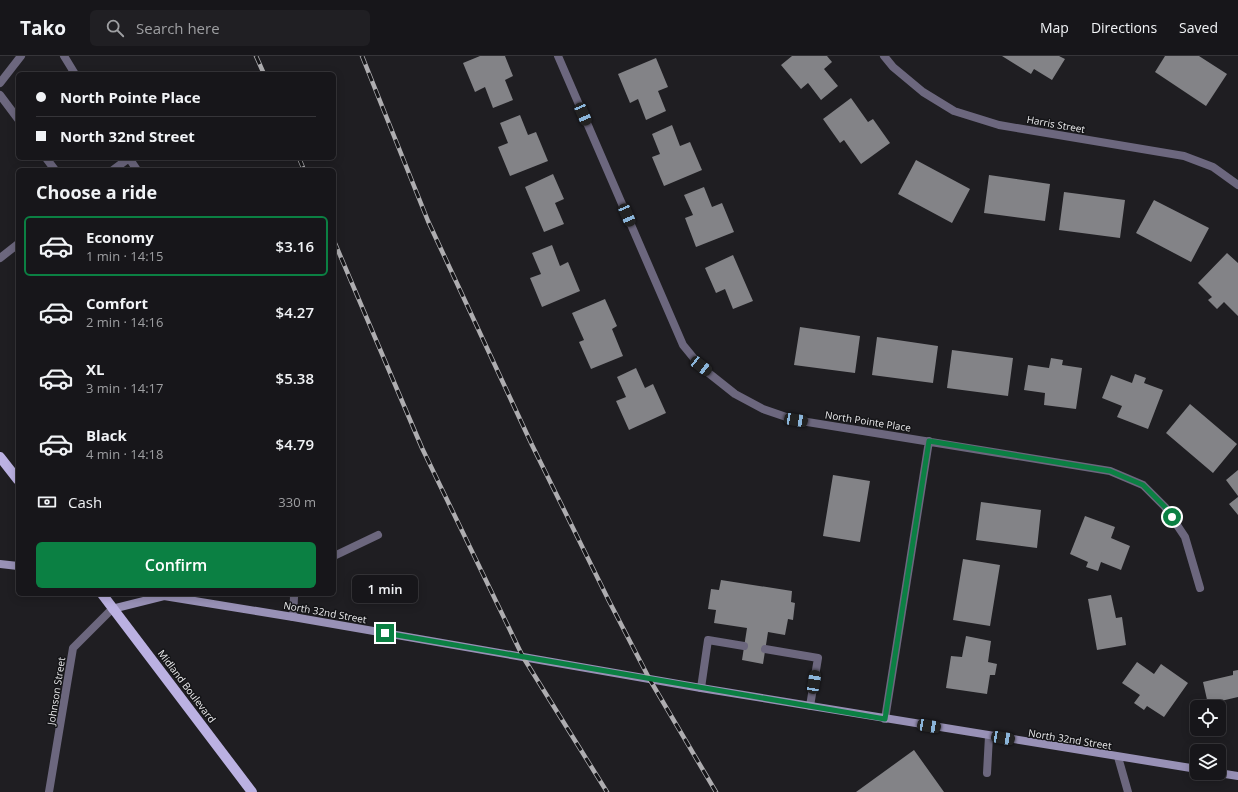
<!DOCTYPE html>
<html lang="en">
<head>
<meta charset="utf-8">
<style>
  body { margin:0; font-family:"Open Sans",sans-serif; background:#201f23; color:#f1f3f6; height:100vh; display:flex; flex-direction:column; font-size:15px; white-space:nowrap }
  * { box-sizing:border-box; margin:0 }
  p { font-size:13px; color:#9e9fa2 }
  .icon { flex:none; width:22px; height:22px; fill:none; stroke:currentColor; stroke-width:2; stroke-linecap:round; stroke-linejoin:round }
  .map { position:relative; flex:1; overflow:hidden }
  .side { position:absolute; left:16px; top:112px; width:320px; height:428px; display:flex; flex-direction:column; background:#17161a; border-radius:6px; box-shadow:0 2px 10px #0003,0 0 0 1px #363539 }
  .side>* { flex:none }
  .banner { position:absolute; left:16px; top:16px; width:320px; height:88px; border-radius:6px; box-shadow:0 2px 10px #0003,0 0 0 1px #363539; display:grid; align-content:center; height:88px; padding:0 20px; background:#17161a }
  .controls { position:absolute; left:1190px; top:644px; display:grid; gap:8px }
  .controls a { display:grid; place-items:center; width:36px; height:36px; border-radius:6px; background:#17161a; box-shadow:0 2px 10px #0003,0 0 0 1px #363539; font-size:20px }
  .end { position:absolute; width:18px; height:18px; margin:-9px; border:5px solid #0b8043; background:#fff; box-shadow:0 0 0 2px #fff }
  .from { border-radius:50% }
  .bubble { position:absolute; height:28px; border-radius:6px; background:#17161a; box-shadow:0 2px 10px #0003,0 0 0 1px #363539; font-size:13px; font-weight:600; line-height:28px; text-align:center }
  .car { position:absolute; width:12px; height:24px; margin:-12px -6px; border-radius:5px; box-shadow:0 0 3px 1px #0007; background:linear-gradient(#222 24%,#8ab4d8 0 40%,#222 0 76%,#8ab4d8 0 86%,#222 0) }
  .banner b { display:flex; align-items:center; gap:14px; height:38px; font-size:15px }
  .banner b+b { border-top:1px solid #363539 }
  .banner i { width:10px; height:10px; background:#f1f3f6 }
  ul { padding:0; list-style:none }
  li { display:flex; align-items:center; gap:12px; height:60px; margin:0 8px 6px; padding:0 12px; border:2px solid transparent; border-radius:6px }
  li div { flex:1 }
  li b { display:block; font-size:15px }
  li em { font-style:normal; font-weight:600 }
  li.current { border-color:#0b8043 }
  li>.icon { width:36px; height:36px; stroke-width:1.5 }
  h2 { padding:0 20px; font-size:18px; line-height:48px }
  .pay { display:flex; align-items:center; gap:10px; height:44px; padding:0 20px; font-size:15px }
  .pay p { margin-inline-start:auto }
  .action { display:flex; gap:8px; margin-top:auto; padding:8px 20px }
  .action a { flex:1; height:46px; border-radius:6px; background:#0b8043; color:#fff; font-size:16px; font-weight:600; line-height:46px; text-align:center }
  header { display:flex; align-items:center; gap:24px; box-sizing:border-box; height:56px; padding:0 20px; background:#17161a; border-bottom:1px solid #363539 }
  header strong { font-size:19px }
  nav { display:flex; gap:22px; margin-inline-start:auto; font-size:14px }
  .search { width:280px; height:36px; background:#201f23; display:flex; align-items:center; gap:10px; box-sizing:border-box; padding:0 14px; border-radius:6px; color:#9e9fa2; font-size:15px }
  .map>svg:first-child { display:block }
  .building { fill:#838387 }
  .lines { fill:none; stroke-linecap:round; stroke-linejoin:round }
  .lane { stroke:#6c677e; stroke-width:8 }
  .street { stroke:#6c677e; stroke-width:8 }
  .secondary { stroke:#9891b6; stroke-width:8 }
  .primary { stroke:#bbb1e2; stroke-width:10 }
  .rail-casing { stroke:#aeadb0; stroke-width:4.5 }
  .rail { stroke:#151518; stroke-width:3; stroke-dasharray:9; stroke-linecap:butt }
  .route { stroke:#0b8043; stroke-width:5 }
  .labels { text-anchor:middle; stroke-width:3; stroke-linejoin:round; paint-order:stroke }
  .street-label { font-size:10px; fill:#ebebed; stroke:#151518 }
</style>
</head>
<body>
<header>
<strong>Tako</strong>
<div class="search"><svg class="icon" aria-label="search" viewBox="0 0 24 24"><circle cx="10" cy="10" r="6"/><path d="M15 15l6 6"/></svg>Search here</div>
<nav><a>Map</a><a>Directions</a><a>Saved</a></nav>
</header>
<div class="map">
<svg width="1238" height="736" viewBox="0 0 1238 736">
  <rect width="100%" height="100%" fill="#1f1e22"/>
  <path class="building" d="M480 0H505L513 20 505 24 513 44 493 52 485 31 475 36 463 7Z
    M792 0H827L832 6 824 13 838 30 821 44 808 27 801 33 781 9Z
    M1002 0H1059L1065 3 1052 24 1034 13 1031 18Z
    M1165 0H1199L1227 18 1206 50 1155 16Z
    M656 2 668 31 658 35 666 55 646 64 638 43 630 47 618 18Z
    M851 42 868 66 873 63 890 87 861 108 844 84 840 87 823 63Z
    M520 59 528 79 536 76 548 105 510 120 498 91 508 87 500 67Z
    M672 69 680 90 690 86 702 114 664 130 652 101 660 98 652 78Z
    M916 104 970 133 952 167 898 138Z
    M553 118 564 143 555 147 564 168 544 176 525 131Z
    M989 119 1050 128 1045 165 984 157Z
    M704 131 712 151 722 147 734 176 696 191 685 162 693 159 684 139Z
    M1064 136 1125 144 1120 182 1059 174Z
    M1154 144 1209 172 1191 206 1136 177Z
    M552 189 560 210 568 206 580 235 542 251 530 222 541 218 532 197Z
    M1227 197 1238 207V260L1224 246 1217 253 1208 244 1212 241 1198 227Z
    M733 199 753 245 733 253 725 233 716 237 705 212Z
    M605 243 617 270 612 273 623 300 591 313 579 286 584 284 572 257Z
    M800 271 860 280 855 317 794 309Z
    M877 281 938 290 933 327 872 319Z
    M952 294 1013 302 1008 340 947 332Z
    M1051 302 1063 304 1062 309 1082 312 1076 353 1044 349 1045 337 1024 334 1028 309 1049 312Z
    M636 312 645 332 653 328 666 357 629 374 616 345 626 341 617 321Z
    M1135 318 1146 322 1144 327 1163 334 1148 373 1117 361 1122 350 1102 342 1111 319 1132 327Z
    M1190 348 1237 388 1213 417 1166 377Z
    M1238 414V440L1226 424Z
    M833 419 870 425 860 486 823 480Z
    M1238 441V459L1229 448Z
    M981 446 1041 454 1037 492 976 484Z
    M1085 460 1115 471 1111 482 1130 490 1121 514 1101 506 1098 515 1086 511 1088 506 1070 498Z
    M963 503 1000 509 990 570 953 564Z
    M721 524 792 535 791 546 795 547 793 564 788 563 785 579 768 576 763 608 742 604 747 572 714 567 716 554 708 553 711 533 719 534Z
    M1111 539 1116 562 1122 561 1126 589 1097 594 1088 543Z
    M966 580 991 585 988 606 997 608 995 619H990L987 638 946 632 951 600 962 601Z
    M1137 606 1154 618 1161 608 1188 627 1164 661 1147 650 1144 654 1134 647 1140 639 1122 627Z
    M1238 614V641L1208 648 1203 626 1233 619V615Z
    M914 694 944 736H856Z"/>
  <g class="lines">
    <path class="lane" d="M64 0 75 18
      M0 27 21 0
      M0 39 18 63
      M46 102 55 114
      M129 102 137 114
      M113 114 129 102
      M0 202 18 188
      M334 500 378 479
      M293 561 294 541 293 538
      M765 593 818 602 810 650
      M701 632 708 584 744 590
      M987 717 989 680"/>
    <path class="street" d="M558 0 683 289 701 311 735 338 763 353 795 364 1110 415 1143 429 1165 451 1185 481 1200 532
      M884 0 893 11 923 36 954 55 999 69 1184 100 1213 111 1238 129
      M885 663 929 385
      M1118 701 1128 736
      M49 736 73 592 112 553"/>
    <path class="secondary" d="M0 508 18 510
      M112 553 164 540 293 561 701 632 1197 713
      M1219 717 1238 720"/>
    <path class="primary" d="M0 401 18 424
      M102 538 252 736"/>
    <defs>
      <path id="rail" d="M256 0 264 18
        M362 0 428 165 532 389 609 545 650 624 716 736
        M299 102 304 114
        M334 185 422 392 523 601 607 736"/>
    </defs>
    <use href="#rail" class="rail-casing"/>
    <use href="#rail" class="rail"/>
  </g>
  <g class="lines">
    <path class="route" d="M385 577 885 663 929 385 1110 415 1143 429 1165 451 1172 461"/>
  </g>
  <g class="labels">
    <g class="street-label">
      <text transform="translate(1056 68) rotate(10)" y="4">Harris Street</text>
      <text transform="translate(868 365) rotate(9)" y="4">North Pointe Place</text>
      <text transform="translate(325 556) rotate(10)" y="4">North 32nd Street</text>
      <text transform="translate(187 630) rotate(53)" y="4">Midland Boulevard</text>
      <text transform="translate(56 635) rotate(-81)" y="4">Johnson Street</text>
      <text transform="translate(1070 683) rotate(9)" y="4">North 32nd Street</text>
    </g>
  </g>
</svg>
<div class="controls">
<a><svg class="icon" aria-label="locate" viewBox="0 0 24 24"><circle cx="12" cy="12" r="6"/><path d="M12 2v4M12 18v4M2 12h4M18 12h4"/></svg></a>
<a><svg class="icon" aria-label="layers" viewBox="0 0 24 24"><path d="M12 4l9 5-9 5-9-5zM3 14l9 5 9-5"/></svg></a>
</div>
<i class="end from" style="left:1172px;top:461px"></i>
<i class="end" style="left:385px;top:577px"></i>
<div class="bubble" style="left:352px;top:519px;width:66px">1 min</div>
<i class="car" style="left:583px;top:58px;rotate:157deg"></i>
<i class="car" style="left:627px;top:159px;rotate:157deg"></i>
<i class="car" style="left:701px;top:310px;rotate:128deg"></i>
<i class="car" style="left:796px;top:364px;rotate:99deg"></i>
<i class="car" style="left:814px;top:626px;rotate:9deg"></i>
<i class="car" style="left:929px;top:670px;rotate:99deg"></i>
<i class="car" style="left:1003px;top:682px;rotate:99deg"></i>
<div class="banner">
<b><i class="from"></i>North Pointe Place</b>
<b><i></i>North 32nd Street</b>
</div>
<section class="side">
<h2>Choose a ride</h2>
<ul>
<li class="current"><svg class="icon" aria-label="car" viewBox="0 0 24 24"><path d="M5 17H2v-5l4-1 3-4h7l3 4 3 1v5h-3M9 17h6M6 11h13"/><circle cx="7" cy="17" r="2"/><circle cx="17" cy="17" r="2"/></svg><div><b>Economy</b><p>1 min · 14:15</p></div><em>$3.16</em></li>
<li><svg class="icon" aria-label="car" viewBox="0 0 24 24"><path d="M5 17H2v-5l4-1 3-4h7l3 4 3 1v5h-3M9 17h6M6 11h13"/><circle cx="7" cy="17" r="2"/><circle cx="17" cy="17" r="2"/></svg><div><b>Comfort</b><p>2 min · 14:16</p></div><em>$4.27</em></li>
<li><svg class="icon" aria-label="car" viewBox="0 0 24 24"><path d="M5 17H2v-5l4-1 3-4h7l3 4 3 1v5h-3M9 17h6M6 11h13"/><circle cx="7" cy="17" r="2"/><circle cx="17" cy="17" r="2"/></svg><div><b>XL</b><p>3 min · 14:17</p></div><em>$5.38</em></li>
<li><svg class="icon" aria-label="car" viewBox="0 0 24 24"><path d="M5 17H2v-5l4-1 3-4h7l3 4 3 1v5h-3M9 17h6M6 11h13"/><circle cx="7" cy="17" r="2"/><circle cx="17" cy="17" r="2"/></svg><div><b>Black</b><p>4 min · 14:18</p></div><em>$4.79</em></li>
</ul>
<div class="pay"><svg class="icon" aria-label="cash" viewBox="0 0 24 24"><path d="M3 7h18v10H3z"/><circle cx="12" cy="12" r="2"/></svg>Cash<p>330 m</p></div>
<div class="action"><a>Confirm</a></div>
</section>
</div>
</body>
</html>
